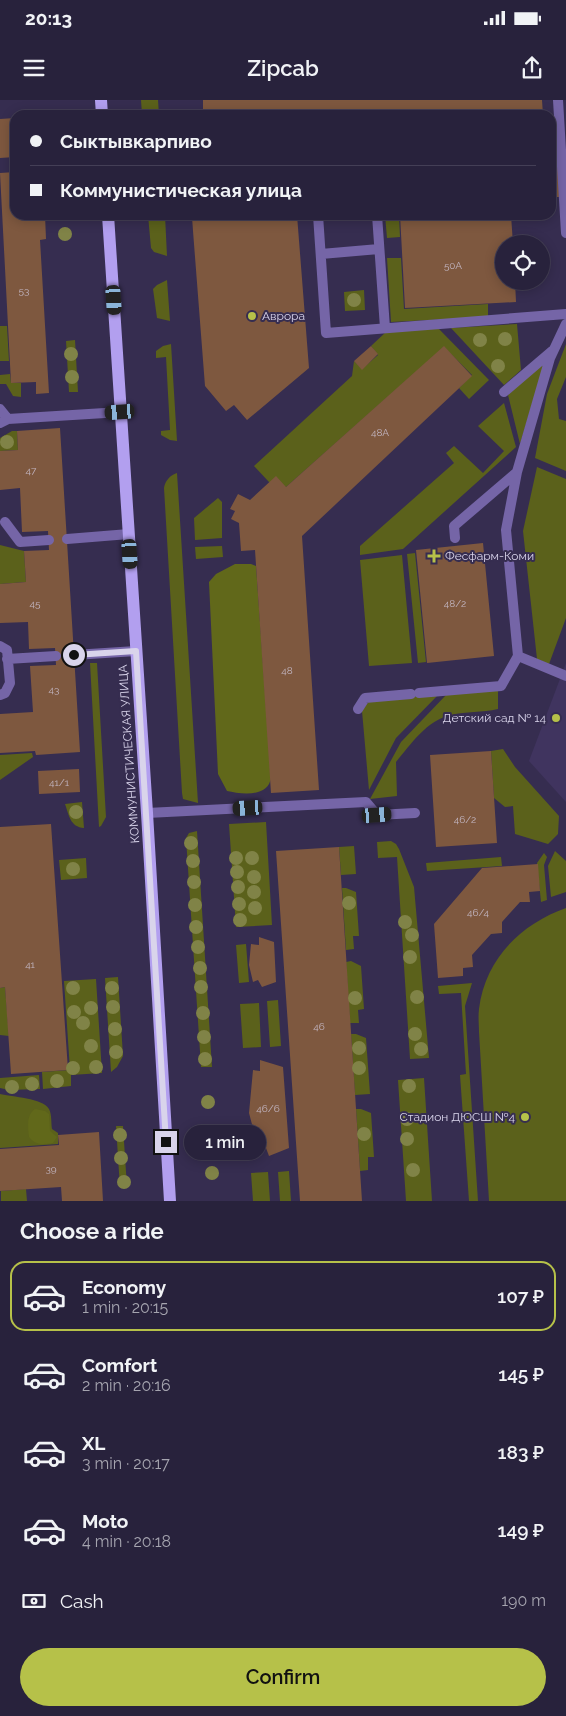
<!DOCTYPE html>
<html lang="en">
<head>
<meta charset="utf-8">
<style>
  body { margin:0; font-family:Raleway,sans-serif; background:#302a43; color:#f1f3f6; height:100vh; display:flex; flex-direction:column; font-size:19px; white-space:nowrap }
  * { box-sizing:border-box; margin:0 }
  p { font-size:16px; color:#a5a4af }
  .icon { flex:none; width:28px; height:28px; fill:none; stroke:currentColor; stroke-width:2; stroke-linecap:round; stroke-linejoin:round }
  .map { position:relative; height:1101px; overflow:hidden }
  .side { display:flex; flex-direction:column; background:#28223c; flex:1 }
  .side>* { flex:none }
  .hud { position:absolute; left:10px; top:10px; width:546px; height:110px; border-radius:15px; box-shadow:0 2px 12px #0003,0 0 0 1px #443f56; display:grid; align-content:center; height:110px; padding:0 20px; background:#28223c }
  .fabs { position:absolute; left:495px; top:135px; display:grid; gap:10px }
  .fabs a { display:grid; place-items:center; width:55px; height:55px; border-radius:50%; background:#28223c; box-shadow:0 2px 12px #0003,0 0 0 1px #443f56; font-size:25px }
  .end { position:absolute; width:22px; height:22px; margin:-11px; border:6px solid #d9d4eb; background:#111; box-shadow:0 0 0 2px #111 }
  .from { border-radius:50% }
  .bubble { position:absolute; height:35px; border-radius:18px; background:#28223c; box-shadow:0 2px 12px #0003,0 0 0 1px #443f56; font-size:16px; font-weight:600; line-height:35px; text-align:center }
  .car { position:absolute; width:15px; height:30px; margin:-15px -8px; border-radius:6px; box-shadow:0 0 4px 1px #0007; background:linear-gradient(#222 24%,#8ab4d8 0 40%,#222 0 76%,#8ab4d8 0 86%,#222 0) }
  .hud b { display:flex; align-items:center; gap:18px; height:48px; font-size:19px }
  .hud b+b { border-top:1px solid #443f56 }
  .hud i { width:12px; height:12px; background:#f1f3f6 }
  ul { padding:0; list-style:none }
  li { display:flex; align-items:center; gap:15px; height:70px; margin:0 10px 8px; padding:0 10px; border:2px solid transparent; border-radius:15px }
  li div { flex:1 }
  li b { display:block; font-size:19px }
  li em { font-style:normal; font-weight:600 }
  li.on { border-color:#b6c149 }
  li>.icon { width:45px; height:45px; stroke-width:1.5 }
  h2 { padding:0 20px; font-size:22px; line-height:60px }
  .pay { display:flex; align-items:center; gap:12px; height:55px; padding:0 20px; font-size:19px }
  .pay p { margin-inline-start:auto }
  .button { display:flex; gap:10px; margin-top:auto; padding:10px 20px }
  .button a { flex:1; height:58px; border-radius:30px; background:#b6c149; color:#111; font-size:20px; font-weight:600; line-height:58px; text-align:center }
  .status { display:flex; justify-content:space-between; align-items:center; height:35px; padding:0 25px; background:#28223c; direction:ltr }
  .status svg { height:14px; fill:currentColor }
  header { display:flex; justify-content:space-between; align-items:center; height:65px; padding:0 20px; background:#28223c; font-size:22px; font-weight:600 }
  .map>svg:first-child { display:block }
  .built { fill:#40345f }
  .green { fill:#5b611b }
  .forest { fill:#61681a }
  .building { fill:#7e583f }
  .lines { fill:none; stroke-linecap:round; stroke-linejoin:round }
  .lane { stroke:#7565a7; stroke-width:10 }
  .primary { stroke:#b29fef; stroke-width:12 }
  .tree { fill:#808347 }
  .route { stroke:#d9d4eb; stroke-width:6 }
  .poi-dot { fill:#b6c149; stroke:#362d50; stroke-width:2 }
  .labels { text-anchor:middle; stroke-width:4; stroke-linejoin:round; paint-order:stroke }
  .number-label { font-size:10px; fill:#c2b5c0 }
  .poi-label { font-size:12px; fill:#d9d4eb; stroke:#362d50; text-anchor:start }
  .street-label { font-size:12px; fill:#d9d4eb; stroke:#362d50 }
</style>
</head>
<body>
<div class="status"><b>20:13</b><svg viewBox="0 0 49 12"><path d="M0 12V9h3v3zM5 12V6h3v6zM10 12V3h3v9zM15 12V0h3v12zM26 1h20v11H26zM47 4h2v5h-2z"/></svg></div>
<header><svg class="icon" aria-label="menu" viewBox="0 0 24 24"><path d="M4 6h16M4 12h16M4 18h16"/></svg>Zipcab<svg class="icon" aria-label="share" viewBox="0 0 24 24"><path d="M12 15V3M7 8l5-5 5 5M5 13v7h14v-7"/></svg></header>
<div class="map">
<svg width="566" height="1101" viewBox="0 0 566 1101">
  <rect width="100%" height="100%" fill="#362d50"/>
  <path class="built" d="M566 563V702L529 661Z"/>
  <path class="green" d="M141 0H158L159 15H142Z
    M148 115H165L167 156 154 152 151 148Z
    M385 115H399L400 137 387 138Z
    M387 158H401L404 209 488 204V217L391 222Z
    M167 180 170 221 157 218 153 189 157 185Z
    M364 190 365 210 345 211 344 192Z
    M517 224 521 270 504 285 451 228Z
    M0 226H7L9 261H0Z
    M438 228 489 280 469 299 459 288 472 275 444 247 286 387 269 382 254 366 352 276 354 261 362 269 378 255 371 246 387 231Z
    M75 240 78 292H69L66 241Z
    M171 244 177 341 170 340 161 335V331L170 330 166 257 156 258V251L163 246Z
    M566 244V277L557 299 559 319 566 321V371L535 358 547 294Z
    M545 261 520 344 508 295Z
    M10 274 11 283H21V297L13 296 6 284H0V275Z
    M504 303 516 347 403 449 360 455V446L454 363 446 353 454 346 483 373 504 351 478 326Z
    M12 331H17L18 350 0 351V338Z
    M537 367 566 379V518L549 564 537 559 523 431Z
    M177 373 198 703 183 699 182 693 164 388C165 381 170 375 177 373Z
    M218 398 222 402V438L195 440 194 418Z
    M0 445 24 451 26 482 0 484Z
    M222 446 223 457 196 459 195 447Z
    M415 453 426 562 418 563 407 454Z
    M402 455 412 563 369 566 360 460Z
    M90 563H97L106 717 101 726 99 727Z
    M498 589V609C482 613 466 611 451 615 427 620 411 644 396 662L397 696 370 699 401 642 447 594Z
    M439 594 396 638 369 690 362 611 369 601Z
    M503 649 515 667 559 716 558 734 548 744 515 734 513 706 505 707 494 698 491 651Z
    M32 653 33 657 0 680V655Z
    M82 702 84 728C70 727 69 715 65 704Z
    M266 722 272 825 236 827 229 724Z
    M197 731 212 967H201L186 738 189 733Z
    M391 741 396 744 399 749 414 787 429 958 410 959 397 757 378 758 377 742Z
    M354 746 356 774 341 775 339 747Z
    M555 751 566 761V792L551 797 548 766Z
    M544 753 547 757 544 765 547 800 541 802 537 763Z
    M501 757 502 766 427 771 426 763Z
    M86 758 87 778 61 780 59 760Z
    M342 788H346L356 792 359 836H353L354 849 346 850Z
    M566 808V1101H489L479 932C479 925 478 917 479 909 485 859 521 824 566 808Z
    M246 844 249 882 239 883 236 845Z
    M351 861 361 866 364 909 358 910 359 923H350L346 862Z
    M118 877 123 956 117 967 111 972 105 878Z
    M96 879 102 973 71 975V986L43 989 42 972 70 970 64 881Z
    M472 883 465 906 478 1101H469L460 975 466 974 461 893 439 894 438 886Z
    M5 887 9 936 0 935V888Z
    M278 900 281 946 270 947 267 901Z
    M259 903 261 947 243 948 240 904Z
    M351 934H356L366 938 370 994 355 995Z
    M39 975 40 989 9 990 0 988V978Z
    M424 978 432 1101H406L398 980Z
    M0 994C12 997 43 998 49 1009 52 1015 51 1023 52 1029L58 1033V1044L0 1048Z
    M356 1009H361L371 1013 374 1057H368V1070L360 1071Z
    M116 1026H123L127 1087 120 1088Z
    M289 1071 291 1101H280L278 1072Z
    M268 1072 270 1101H253L251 1073Z
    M26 1089 27 1101H1V1091Z"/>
  <path class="forest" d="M235 464H251L256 466 271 677C269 698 241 694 227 691L218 674 209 482 216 474Z
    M35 1009 45 1011 49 1014 50 1031 57 1037 53 1043C43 1045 35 1045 29 1037 28 1027 26 1015 35 1009Z"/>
  <path class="building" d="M203 0H542L543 15H203Z
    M15 18V57L0 58V19Z
    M551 64H559L561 97H551Z
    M15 72V115H45L46 139 40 140 49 293 36 294V282L11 283 0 73Z
    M195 115H297L309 268 247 320 234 305 226 311 205 286 193 131 192 117Z
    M400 115H511L513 144H504V181H515L516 202 405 208Z
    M371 246 378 254 362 270 354 261Z
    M444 246 472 276 302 436 319 690 271 693 255 450 241 451 239 423 231 419 235 411 230 409 238 394 250 400 276 376 286 387Z
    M60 328 80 652 36 655 35 651 0 653V614L33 612 30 566 56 565 55 548 29 549 28 522 0 523V484L26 482 24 451 49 450 48 431 22 432 20 388 0 390V351L18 350 17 331Z
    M483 443 494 556 427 563 416 450Z
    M491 651 497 743 436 747 430 655Z
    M79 669 80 692 39 694 38 671Z
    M51 724 68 970 11 974 5 887 0 888V727Z
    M339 747 362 1101H300L276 751Z
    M538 764 540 791 529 792 530 802H520L502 822V833L491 834 472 855 473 867 463 868V876L438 878 434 824 482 768Z
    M259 837 274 842 276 882 262 887 258 880 253 882 249 865 251 844 259 845Z
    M260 960 283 967 289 1048 269 1056 266 1048 259 1051 249 1013 253 970 260 971Z
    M99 1032 103 1101H62L61 1087 0 1091V1049L59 1045 58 1035Z"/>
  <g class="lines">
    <path class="lane" d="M558 0 566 133
      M318 115 326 233 566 214
      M377 115 385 228
      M321 154 379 149
      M504 292 552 251
      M0 309 8 319
      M0 323 8 319 121 312
      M5 422 20 442 49 440
      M455 438 454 426 517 372
      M67 439 129 434
      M0 546 7 550 10 583 5 593 0 595
      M74 555 136 551
      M518 556 566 576
      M7 559 56 556
      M419 593 501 586 518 556 506 430 517 372 550 258 566 224
      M358 609 365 598 411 594
      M147 713 366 702 377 715 415 713"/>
    <path class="primary" d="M101 0 102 15
      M108 115 147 713 170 1101"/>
  </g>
  <g class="tree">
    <circle cx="65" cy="134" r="7"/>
    <circle cx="354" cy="200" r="7"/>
    <circle cx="505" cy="239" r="7"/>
    <circle cx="480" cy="240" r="7"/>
    <circle cx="71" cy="254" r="7"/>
    <circle cx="498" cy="266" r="7"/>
    <circle cx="72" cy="277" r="7"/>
    <circle cx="7" cy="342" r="7"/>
    <circle cx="76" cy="712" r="7"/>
    <circle cx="191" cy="743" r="7"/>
    <circle cx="236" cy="758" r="7"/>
    <circle cx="252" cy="758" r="7"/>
    <circle cx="193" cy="761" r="7"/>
    <circle cx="73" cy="769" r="7"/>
    <circle cx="237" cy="772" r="7"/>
    <circle cx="254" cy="777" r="7"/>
    <circle cx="194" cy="782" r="7"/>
    <circle cx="238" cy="787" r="7"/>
    <circle cx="254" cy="792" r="7"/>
    <circle cx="349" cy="803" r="7"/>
    <circle cx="239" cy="804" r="7"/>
    <circle cx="195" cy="805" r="7"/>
    <circle cx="255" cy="808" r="7"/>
    <circle cx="240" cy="820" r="7"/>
    <circle cx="405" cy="822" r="7"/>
    <circle cx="196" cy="827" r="7"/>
    <circle cx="412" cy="835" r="7"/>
    <circle cx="198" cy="847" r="7"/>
    <circle cx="410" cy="857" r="7"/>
    <circle cx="200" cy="868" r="7"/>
    <circle cx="201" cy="887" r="7"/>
    <circle cx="73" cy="888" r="7"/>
    <circle cx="112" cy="888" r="7"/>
    <circle cx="417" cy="897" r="7"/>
    <circle cx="355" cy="898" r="7"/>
    <circle cx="113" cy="907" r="7"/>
    <circle cx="91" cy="908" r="7"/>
    <circle cx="74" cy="912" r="7"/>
    <circle cx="203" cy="913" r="7"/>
    <circle cx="83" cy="923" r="7"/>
    <circle cx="115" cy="929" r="7"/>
    <circle cx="415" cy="934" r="7"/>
    <circle cx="204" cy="937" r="7"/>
    <circle cx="91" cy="946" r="7"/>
    <circle cx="359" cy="948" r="7"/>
    <circle cx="421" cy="949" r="7"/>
    <circle cx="116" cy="952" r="7"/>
    <circle cx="205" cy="959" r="7"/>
    <circle cx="96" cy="967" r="7"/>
    <circle cx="73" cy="968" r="7"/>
    <circle cx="359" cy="968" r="7"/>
    <circle cx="57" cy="981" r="7"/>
    <circle cx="32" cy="984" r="7"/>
    <circle cx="409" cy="986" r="7"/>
    <circle cx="12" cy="987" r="7"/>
    <circle cx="208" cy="1002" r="7"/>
    <circle cx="407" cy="1019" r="7"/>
    <circle cx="364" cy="1034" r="7"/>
    <circle cx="120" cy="1035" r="7"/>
    <circle cx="407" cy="1039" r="7"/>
    <circle cx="121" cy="1058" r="7"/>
    <circle cx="413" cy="1070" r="7"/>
    <circle cx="212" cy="1073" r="7"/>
    <circle cx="124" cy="1082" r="7"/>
  </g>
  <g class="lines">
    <path class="route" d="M74 555 136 551 166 1042"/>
  </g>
  <g class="poi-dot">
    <circle cx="252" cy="216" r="5"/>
    <path d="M431.5 448.5h5v5h5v5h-5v5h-5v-5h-5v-5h5z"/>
    <circle cx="556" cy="618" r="5"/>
    <circle cx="525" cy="1017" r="5"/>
  </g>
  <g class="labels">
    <g class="number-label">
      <text x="453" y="169">50А</text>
      <text x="24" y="194">53</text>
      <text x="380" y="336">48А</text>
      <text x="31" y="374">47</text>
      <text x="35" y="507">45</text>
      <text x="455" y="507">48/2</text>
      <text x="287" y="574">48</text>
      <text x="54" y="593">43</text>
      <text x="59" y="686">41/1</text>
      <text x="465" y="723">46/2</text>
      <text x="478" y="816">46/4</text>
      <text x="30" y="868">41</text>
      <text x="319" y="930">46</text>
      <text x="268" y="1012">46/6</text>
      <text x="51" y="1072">39</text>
    </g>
    <g class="poi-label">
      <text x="262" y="220">Аврора</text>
      <text x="445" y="460">Фесфарм-Коми</text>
      <text x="546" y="622" text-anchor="end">Детский сад № 14</text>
      <text x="515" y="1021" text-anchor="end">Стадион ДЮСШ №4</text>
    </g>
    <g class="street-label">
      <text transform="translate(129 654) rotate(-94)" y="4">КОММУНИСТИЧЕСКАЯ УЛИЦА</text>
    </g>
  </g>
</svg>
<div class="fabs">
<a><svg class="icon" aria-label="locate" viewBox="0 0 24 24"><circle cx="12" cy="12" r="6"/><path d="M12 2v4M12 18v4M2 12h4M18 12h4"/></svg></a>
</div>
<i class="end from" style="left:74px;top:555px"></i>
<i class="end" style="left:166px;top:1042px"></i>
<div class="bubble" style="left:184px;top:1025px;width:82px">1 min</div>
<i class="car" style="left:114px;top:200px;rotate:176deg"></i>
<i class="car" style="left:120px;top:312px;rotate:266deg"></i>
<i class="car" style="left:130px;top:454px;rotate:176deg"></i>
<i class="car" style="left:248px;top:708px;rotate:267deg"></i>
<i class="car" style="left:377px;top:715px;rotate:86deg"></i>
<div class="hud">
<b><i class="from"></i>Сыктывкарпиво</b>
<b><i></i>Коммунистическая улица</b>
</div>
</div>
<section class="side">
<h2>Choose a ride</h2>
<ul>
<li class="on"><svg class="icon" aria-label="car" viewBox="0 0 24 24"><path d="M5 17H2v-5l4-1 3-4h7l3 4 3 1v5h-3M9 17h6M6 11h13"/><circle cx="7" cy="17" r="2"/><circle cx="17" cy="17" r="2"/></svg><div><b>Economy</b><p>1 min · 20:15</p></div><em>107 ₽</em></li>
<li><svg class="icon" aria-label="car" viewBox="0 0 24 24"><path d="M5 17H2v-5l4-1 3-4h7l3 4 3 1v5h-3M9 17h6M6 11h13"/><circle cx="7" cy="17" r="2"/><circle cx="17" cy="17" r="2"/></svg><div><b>Comfort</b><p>2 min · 20:16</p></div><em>145 ₽</em></li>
<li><svg class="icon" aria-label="car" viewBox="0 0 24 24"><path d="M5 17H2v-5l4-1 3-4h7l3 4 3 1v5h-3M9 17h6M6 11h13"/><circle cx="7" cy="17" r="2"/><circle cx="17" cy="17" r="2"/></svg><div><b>XL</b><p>3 min · 20:17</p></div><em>183 ₽</em></li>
<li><svg class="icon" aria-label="car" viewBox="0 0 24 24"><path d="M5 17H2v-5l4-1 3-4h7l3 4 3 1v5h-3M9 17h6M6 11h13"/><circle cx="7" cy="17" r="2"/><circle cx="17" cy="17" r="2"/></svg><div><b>Moto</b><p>4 min · 20:18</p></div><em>149 ₽</em></li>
</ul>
<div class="pay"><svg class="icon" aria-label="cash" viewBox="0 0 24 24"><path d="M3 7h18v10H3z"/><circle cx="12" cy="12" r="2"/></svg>Cash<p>190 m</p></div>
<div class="button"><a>Confirm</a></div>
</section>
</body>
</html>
